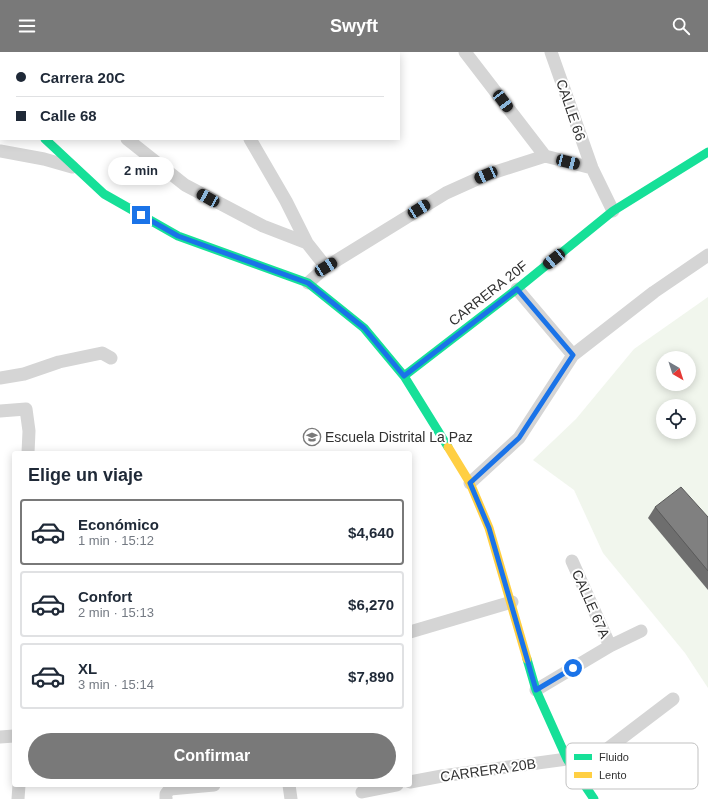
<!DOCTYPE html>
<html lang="es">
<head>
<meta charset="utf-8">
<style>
  body { margin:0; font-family:Arial,sans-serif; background:#f2f2f3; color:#1f2937; height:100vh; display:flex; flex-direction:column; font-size:15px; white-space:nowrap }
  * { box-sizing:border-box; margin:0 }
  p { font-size:13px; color:#747a83 }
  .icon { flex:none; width:22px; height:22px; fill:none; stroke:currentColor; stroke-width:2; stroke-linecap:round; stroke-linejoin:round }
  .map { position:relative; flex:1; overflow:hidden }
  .sheet { position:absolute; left:12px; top:399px; width:400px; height:336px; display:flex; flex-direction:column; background:#fff; border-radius:4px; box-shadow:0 2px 10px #0003 }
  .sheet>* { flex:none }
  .top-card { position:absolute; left:0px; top:0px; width:400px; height:88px; box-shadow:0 2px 10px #0003; display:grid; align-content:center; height:88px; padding:0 16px; background:#fff }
  .needle { width:26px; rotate:141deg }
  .controls { position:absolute; left:656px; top:299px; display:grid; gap:8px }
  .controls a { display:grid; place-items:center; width:40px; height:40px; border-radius:50%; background:#fff; box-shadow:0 2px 10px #0003; font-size:20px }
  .end { position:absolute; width:18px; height:18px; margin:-9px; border:5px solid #1a73e8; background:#fff; box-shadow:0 0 0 2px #fff }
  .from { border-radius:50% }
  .bubble { position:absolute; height:28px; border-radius:14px; background:#fff; box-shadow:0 2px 10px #0003; font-size:13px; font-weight:700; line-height:28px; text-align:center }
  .car { position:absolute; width:12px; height:24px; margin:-12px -6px; border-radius:5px; box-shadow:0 0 3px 1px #0007; background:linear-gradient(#222 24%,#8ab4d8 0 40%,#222 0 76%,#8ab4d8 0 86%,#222 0) }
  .top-card b { display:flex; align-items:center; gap:14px; height:38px; font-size:15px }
  .top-card b+b { border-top:1px solid #e0e1e3 }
  .top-card i { width:10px; height:10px; background:#1f2937 }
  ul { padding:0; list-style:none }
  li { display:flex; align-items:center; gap:12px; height:66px; margin:0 8px 6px; padding:0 8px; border:2px solid #e0e1e3; border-radius:4px }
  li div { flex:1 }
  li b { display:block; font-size:15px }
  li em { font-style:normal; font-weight:700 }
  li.current { border-color:#797979 }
  li>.icon { width:36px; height:36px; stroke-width:1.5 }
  h2 { padding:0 16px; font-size:18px; line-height:48px }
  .cta { display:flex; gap:8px; margin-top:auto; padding:8px 16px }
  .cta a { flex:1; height:46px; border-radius:24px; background:#797979; color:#fff; font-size:16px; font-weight:700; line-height:46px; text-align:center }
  header { display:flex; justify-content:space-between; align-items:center; height:52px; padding:0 16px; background:#797979; color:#fff; font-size:18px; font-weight:700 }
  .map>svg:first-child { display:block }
  .green { fill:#f1f6ed; fill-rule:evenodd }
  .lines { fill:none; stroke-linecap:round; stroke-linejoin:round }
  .street { stroke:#d5d5d5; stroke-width:13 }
  .fast { stroke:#16e098; stroke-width:9 }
  .slow { stroke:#ffcf43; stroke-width:9 }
  .wall { fill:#6e6e6e }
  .building { fill:#808080; stroke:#5a5a5a }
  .route { stroke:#1a73e8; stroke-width:5 }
  .labels { text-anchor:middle; stroke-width:4; stroke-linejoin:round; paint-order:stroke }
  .street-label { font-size:14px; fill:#313131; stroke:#fff }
  .poi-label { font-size:14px; fill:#313131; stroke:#fff; text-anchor:start }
  .key { fill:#fff; stroke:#c1c1c1; stroke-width:1 }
  .key-label { font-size:11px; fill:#313131 }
</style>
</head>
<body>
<header><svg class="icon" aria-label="menu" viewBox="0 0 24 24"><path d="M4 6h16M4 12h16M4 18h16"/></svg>Swyft<svg class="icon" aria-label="search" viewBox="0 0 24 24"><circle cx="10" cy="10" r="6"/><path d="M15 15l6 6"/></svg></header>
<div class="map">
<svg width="708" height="747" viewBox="0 0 708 747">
  <rect width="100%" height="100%" fill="#fff"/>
  <path class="green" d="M708 245V636L685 601 603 501 574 438 533 408 576 367 634 297ZM663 306H689V332H663ZM663 354H689V380H663Z"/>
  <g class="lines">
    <path class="street" d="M194 0 195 1
      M465 0 545 104
      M551 0 592 116 613 159
      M0 41 1 42
      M127 87 185 133 263 174 307 191
      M250 87 286 149 307 191 326 215
      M0 99 44 107 72 115
      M308 231 326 215 446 141 486 123 545 104 592 116
      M517 237 573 303
      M0 326 24 322 59 310 102 301 111 306
      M0 359 26 357 29 379 28 401
      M470 431 519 386 573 303 654 240 708 203
      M572 509 610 594
      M410 580 512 550
      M536 638 610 594 641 579
      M0 685 14 684
      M577 720 673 647
      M410 730 442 724 567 707
      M289 733 291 747
      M362 740 397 733
      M18 747 19 733
      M166 747V742L170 737 214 733"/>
    <path class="fast" d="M45 87 104 142 178 184 308 231 364 276 404 324 448 395
      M404 324 517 237 613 159 708 100
      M527 607 536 638 567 707 594 747"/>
    <path class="slow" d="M448 395 470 431 489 476 527 607"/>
  </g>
  <path class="wall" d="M655 455 708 465V538L648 466Z"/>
  <path class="building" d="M681 435 708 465V519L655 455Z"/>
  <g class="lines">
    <path class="route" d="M141 163 178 184 308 231 364 276 404 324 517 237 573 303 519 386 470 431 489 476 536 638 573 616"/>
  </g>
  <defs>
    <symbol id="school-ring" viewBox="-11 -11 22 22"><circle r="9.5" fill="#fff" stroke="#797979" stroke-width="1.5"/><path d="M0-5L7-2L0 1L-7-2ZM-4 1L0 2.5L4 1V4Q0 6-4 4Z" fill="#797979"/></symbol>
  </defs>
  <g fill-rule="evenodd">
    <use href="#school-ring" x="302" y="375" width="20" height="20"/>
  </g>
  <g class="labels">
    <g class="street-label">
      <text transform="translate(571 58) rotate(71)" y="5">CALLE 66</text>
      <text transform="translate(488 241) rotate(-38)" y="5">CARRERA 20F</text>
      <text transform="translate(591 552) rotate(66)" y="5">CALLE 67A</text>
      <text transform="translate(488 718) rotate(-8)" y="5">CARRERA 20B</text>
    </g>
    <g class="poi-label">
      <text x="325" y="390">Escuela Distrital La Paz</text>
    </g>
  </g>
  <rect x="566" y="691" width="132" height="46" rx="6" class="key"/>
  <rect x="574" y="702" width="18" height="6" fill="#16e098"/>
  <rect x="574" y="720" width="18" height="6" fill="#ffcf43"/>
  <g class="key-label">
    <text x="599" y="709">Fluido</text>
    <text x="599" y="727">Lento</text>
  </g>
</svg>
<div class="controls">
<a><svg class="needle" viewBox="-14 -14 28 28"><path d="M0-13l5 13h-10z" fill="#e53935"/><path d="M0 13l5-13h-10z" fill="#747a83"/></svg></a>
<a><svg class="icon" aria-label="locate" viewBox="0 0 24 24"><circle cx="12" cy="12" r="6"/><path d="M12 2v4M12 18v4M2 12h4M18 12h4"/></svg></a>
</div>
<i class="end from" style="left:573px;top:616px"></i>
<i class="end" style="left:141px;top:163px"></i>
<div class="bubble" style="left:108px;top:105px;width:66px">2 min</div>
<i class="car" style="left:503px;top:49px;rotate:143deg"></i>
<i class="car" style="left:568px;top:110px;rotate:104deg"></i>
<i class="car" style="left:486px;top:123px;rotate:246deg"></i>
<i class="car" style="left:208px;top:146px;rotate:299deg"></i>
<i class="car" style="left:419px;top:157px;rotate:58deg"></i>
<i class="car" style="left:554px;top:207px;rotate:231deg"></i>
<i class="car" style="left:326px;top:215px;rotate:58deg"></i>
<div class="top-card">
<b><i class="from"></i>Carrera 20C</b>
<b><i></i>Calle 68</b>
</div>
<section class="sheet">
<h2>Elige un viaje</h2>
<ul>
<li class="current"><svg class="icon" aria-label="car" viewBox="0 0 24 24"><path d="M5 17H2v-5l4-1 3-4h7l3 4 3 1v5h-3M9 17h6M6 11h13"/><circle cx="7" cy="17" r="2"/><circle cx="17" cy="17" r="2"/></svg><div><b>Económico</b><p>1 min · 15:12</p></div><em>$4,640</em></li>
<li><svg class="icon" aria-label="car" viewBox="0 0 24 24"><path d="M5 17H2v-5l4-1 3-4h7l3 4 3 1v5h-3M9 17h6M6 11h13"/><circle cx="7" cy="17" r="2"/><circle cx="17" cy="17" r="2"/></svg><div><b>Confort</b><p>2 min · 15:13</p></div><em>$6,270</em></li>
<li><svg class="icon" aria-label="car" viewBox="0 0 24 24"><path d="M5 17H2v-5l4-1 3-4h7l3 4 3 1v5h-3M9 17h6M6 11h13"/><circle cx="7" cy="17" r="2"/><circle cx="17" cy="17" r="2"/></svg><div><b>XL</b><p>3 min · 15:14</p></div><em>$7,890</em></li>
</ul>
<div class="cta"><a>Confirmar</a></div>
</section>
</div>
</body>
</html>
